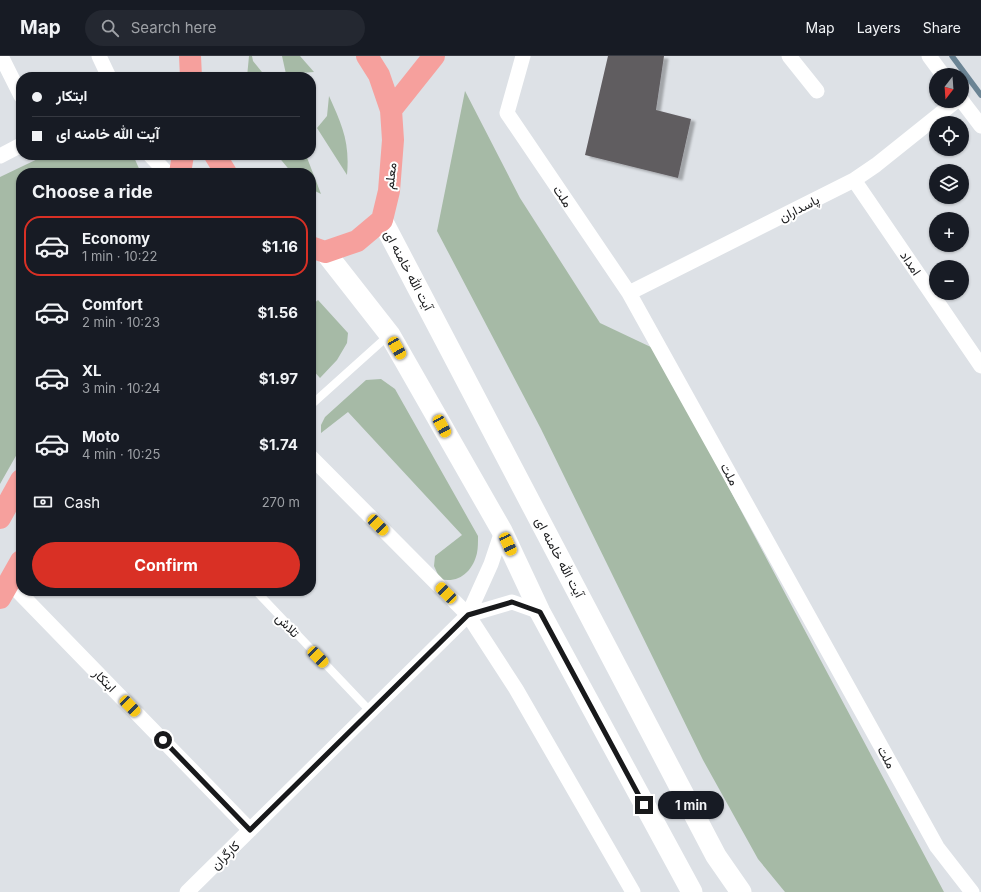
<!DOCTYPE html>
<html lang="en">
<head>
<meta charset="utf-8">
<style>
  body { margin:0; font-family:Inter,Vazirmatn,sans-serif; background:#242831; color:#f1f3f6; height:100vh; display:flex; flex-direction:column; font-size:15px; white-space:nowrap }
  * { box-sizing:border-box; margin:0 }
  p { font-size:13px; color:#9ea1a6 }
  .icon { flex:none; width:22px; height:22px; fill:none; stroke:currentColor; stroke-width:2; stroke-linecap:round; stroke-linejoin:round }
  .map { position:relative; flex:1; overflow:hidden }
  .side { position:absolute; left:16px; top:112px; width:300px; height:428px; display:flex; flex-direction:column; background:#171b24; border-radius:16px; box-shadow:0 1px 3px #0004 }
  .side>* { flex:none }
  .top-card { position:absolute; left:16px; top:16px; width:300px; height:88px; border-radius:16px; box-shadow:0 1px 3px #0004; display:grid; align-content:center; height:88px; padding:0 16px; background:#171b24 }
  .needle { width:26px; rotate:197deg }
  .fabs { position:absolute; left:929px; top:12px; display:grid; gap:8px }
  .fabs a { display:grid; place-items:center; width:40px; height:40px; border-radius:50%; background:#171b24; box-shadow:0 1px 3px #0004; font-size:20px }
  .end { position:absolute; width:18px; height:18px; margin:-9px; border:5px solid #18191b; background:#fff; box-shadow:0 0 0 2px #fff }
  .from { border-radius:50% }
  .bubble { position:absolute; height:28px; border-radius:14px; background:#171b24; box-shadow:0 1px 3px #0004; font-size:13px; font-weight:700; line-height:28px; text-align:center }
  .car { position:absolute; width:12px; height:24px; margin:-12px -6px; border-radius:5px; box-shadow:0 0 3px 1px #0007; background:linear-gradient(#f5c518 24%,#345 0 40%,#f5c518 0 76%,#345 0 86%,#f5c518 0) }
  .top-card b { display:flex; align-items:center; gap:14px; height:38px; font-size:15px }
  .top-card b+b { border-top:1px solid #363941 }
  .top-card i { width:10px; height:10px; background:#f1f3f6 }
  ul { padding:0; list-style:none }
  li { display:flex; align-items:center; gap:12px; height:60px; margin:0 8px 6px; padding:0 8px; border:2px solid transparent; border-radius:16px }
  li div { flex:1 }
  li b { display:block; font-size:15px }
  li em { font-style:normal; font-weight:700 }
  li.on { border-color:#d93025 }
  li>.icon { width:36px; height:36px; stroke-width:1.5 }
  h2 { padding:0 16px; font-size:18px; line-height:48px }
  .pay { display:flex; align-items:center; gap:10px; height:44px; padding:0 16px; font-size:15px }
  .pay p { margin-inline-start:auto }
  .cta { display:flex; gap:8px; margin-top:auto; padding:8px 16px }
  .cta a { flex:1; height:46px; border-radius:24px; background:#d93025; color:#fff; font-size:16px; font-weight:700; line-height:46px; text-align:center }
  header { display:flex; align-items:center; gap:24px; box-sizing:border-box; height:56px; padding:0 20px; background:#171b24; border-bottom:1px solid #363941 }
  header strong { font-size:19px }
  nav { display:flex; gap:22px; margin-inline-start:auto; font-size:14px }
  .search { width:280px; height:36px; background:#242831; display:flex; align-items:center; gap:10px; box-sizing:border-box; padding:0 14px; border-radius:22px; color:#9ea1a6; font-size:15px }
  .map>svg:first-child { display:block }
  .green { fill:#a6baa6 }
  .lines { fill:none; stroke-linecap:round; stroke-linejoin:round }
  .stream { stroke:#6b8494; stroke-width:5.5 }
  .building { fill:#615d61; filter:url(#shadow) }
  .lane { stroke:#fff; stroke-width:8 }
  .street { stroke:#fff; stroke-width:15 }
  .secondary { stroke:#fff; stroke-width:21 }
  .primary { stroke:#f6a09d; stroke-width:22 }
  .route { stroke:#18191b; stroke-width:5 }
  .labels { text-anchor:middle; stroke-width:4; stroke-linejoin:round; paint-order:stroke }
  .street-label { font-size:13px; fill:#18191b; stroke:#fff }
</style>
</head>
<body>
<header>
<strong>Map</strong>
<div class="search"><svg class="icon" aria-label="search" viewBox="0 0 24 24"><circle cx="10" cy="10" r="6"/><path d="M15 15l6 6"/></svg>Search here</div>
<nav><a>Map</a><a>Layers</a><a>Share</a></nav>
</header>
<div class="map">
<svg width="981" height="836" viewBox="0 0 981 836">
  <defs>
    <filter id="shadow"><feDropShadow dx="4.5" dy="2.5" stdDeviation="1" flood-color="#0004"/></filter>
  </defs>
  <rect width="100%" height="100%" fill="#dde1e6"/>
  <path class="green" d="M249 0H252L253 5 266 21H247Z
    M282 0H300L314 16 286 18Z
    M465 35 520 142 600 267 655 293 944 836H785L758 803 703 704 541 373 437 175Z
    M329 40C342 69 350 86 347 119L317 72 327 60Z
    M46 99H133L141 117H21V391L0 428V121Z
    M277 99H306L321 138 311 133V117H292Z
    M318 244 348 277 347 287 337 304 320 322 311 312V250Z
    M381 323 395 333 478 480C478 486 478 492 477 497 473 515 459 528 440 523L434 510 435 500 462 479 348 356 321 377V369L325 361 366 324Z"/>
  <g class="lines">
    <path class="stream" d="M952 0 981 39"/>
  </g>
  <path class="building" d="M608 0H664L656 54 691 63 678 122 585 99Z"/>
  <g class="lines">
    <path class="lane" d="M311 349 389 279
      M256 535 370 655"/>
    <path class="street" d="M1 0 21 40
      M99 0 109 21
      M523 0 507 57 629 237 937 791 972 836
      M789 0 817 35
      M929 0 943 19
      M962 45 981 70
      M150 99 167 117
      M0 100 21 89
      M854 124 981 310
      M629 237 854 124 876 109 956 45
      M311 401 468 559 516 633 633 836
      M502 475 491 508 468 559 512 546 540 556
      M9 526 250 774
      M187 836 468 559"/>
    <path class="secondary" d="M382 164 716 800 741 836
      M325 196 390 279 502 475 540 556 692 836"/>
    <path class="primary" d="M190 0 191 21
      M391 54 434 0
      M215 99 226 117
      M180 117 183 99
      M311 191 325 196 357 185 382 164 389 135 393 84 391 54 379 19 367 0
      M0 462 21 424
      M0 542 21 505"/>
  </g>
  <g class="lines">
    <path class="route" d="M163 684 250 774 468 559 512 546 540 556 644 749"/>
  </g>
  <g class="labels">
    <g class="street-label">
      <text transform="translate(390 120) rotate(-84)" y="5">معلم</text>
      <text transform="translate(563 140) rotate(56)" y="5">ملت</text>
      <text transform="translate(799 152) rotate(-27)" y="5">پاسداران</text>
      <text transform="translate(911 207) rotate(56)" y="5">امداد</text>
      <text transform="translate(409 214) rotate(62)" y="5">آیت الله خامنه ای</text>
      <text transform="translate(730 418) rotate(61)" y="5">ملت</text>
      <text transform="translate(560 501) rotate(62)" y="5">آیت الله خامنه ای</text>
      <text transform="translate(288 569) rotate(46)" y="5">تلاش</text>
      <text transform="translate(105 624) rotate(46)" y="5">ابتکار</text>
      <text transform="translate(887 701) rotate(61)" y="5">ملت</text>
      <text transform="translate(225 799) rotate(-44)" y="5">کارگران</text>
    </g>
  </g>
</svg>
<div class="fabs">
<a><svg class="needle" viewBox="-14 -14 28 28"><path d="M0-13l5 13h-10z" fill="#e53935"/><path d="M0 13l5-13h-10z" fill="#9ea1a6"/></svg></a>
<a><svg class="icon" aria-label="locate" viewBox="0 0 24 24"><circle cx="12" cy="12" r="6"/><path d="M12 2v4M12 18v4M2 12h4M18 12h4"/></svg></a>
<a><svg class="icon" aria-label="layers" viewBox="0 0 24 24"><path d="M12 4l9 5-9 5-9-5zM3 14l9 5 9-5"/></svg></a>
<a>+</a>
<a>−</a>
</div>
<i class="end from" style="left:163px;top:684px"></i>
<i class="end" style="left:644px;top:749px"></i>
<div class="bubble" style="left:658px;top:735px;width:66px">1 min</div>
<i class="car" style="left:397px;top:292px;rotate:150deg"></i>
<i class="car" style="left:442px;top:370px;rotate:151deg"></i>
<i class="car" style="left:378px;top:469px;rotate:135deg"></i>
<i class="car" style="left:508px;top:488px;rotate:155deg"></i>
<i class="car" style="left:446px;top:537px;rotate:315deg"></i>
<i class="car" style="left:318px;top:601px;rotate:136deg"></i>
<i class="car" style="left:130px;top:650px;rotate:136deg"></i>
<div class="top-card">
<b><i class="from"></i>ابتکار</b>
<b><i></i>آیت الله خامنه ای</b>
</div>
<section class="side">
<h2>Choose a ride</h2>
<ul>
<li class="on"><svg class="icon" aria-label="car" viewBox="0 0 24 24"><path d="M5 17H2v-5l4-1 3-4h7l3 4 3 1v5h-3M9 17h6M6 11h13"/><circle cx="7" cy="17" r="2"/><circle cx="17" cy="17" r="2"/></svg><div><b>Economy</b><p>1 min · 10:22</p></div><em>$1.16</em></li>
<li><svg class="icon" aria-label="car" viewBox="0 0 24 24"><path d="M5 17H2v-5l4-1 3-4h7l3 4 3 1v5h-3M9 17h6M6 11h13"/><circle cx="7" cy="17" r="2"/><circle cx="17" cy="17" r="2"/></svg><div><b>Comfort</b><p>2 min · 10:23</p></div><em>$1.56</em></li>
<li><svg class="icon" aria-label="car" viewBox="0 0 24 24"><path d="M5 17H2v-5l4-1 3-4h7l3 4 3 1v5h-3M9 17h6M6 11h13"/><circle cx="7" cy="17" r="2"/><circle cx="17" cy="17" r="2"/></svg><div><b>XL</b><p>3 min · 10:24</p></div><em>$1.97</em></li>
<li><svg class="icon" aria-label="car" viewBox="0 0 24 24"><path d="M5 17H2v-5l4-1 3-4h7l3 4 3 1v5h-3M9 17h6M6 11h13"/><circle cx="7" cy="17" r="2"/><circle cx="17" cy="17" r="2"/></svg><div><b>Moto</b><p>4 min · 10:25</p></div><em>$1.74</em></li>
</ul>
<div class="pay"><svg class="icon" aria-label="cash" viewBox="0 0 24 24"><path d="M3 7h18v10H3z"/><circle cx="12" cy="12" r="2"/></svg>Cash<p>270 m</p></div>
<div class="cta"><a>Confirm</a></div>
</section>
</div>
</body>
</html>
